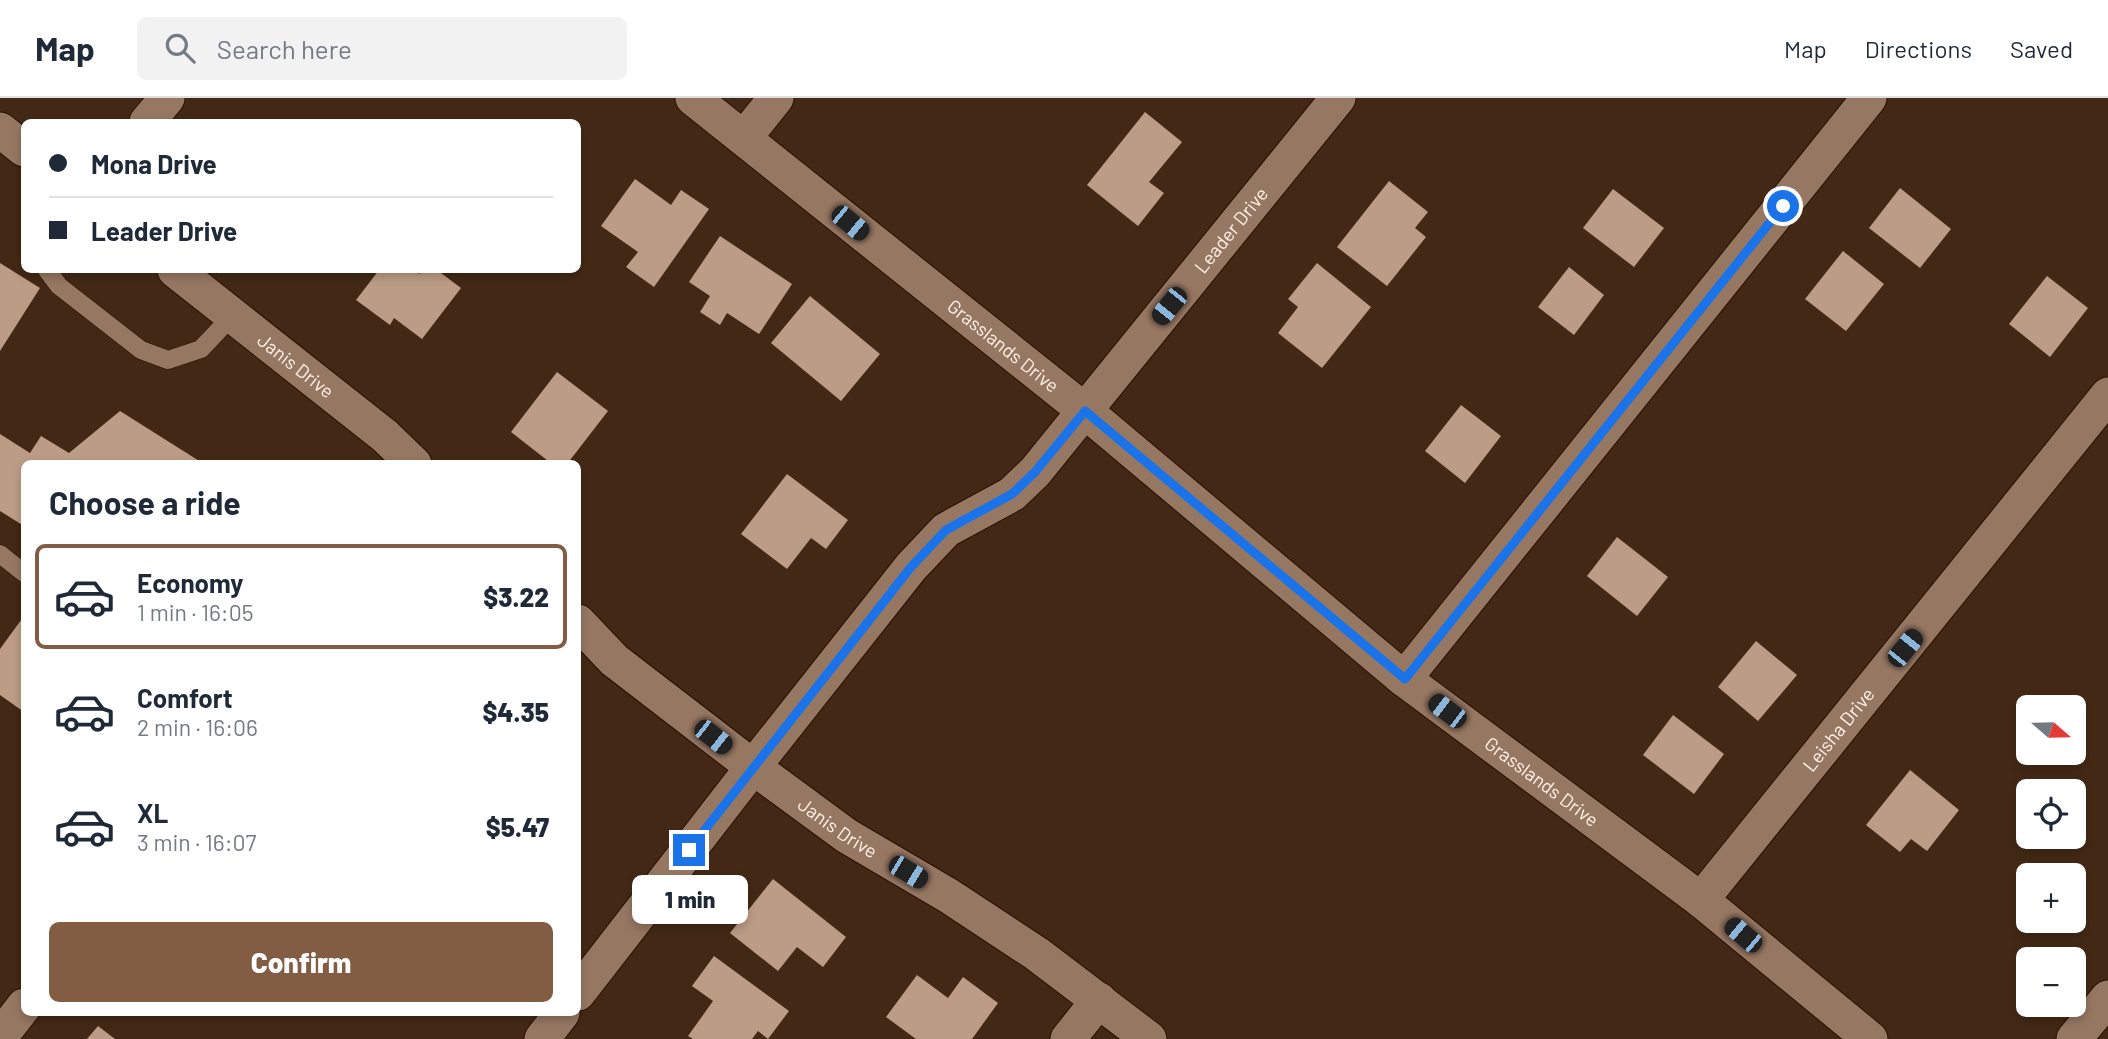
<!DOCTYPE html>
<html lang="en">
<head>
<meta charset="utf-8">
<style>
  body { margin:0; font-family:Barlow,sans-serif; background:#f2f2f3; color:#1f2937; height:100vh; display:flex; flex-direction:column; font-size:26px; white-space:nowrap }
  * { box-sizing:border-box; margin:0 }
  p { font-size:23px; color:#747a83 }
  .icon { flex:none; width:38px; height:38px; fill:none; stroke:currentColor; stroke-width:2; stroke-linecap:round; stroke-linejoin:round }
  .map { position:relative; flex:1; overflow:hidden }
  .sheet { position:absolute; left:21px; top:362px; width:560px; height:556px; display:flex; flex-direction:column; background:#fff; border-radius:10px; box-shadow:0 4px 10px #0003 }
  .sheet>* { flex:none }
  .guide { position:absolute; left:21px; top:21px; width:560px; height:154px; border-radius:10px; box-shadow:0 4px 10px #0003; display:grid; align-content:center; height:154px; padding:0 28px; background:#fff }
  .needle { width:46px; rotate:110deg }
  .buttons { position:absolute; left:2016px; top:597px; display:grid; gap:14px }
  .buttons a { display:grid; place-items:center; width:70px; height:70px; border-radius:10px; background:#fff; box-shadow:0 4px 10px #0003; font-size:35px }
  .end { position:absolute; width:32px; height:32px; margin:-16px; border:9px solid #1a73e8; background:#fff; box-shadow:0 0 0 4px #fff }
  .from { border-radius:50% }
  .bubble { position:absolute; height:49px; border-radius:10px; background:#fff; box-shadow:0 4px 10px #0003; font-size:23px; font-weight:800; line-height:49px; text-align:center }
  .car { position:absolute; width:21px; height:42px; margin:-21px -10px; border-radius:9px; box-shadow:0 0 5px 2px #0007; background:linear-gradient(#222 24%,#8ab4d8 0 40%,#222 0 76%,#8ab4d8 0 86%,#222 0) }
  .guide b { display:flex; align-items:center; gap:24px; height:66px; font-size:26px }
  .guide b+b { border-top:2px solid #e0e1e3 }
  .guide i { width:18px; height:18px; background:#1f2937 }
  ul { padding:0; list-style:none }
  li { display:flex; align-items:center; gap:21px; height:105px; margin:0 14px 10px; padding:0 14px; border:4px solid transparent; border-radius:10px }
  li div { flex:1 }
  li b { display:block; font-size:26px }
  li em { font-style:normal; font-weight:800 }
  li.on { border-color:#825d44 }
  li>.icon { width:63px; height:63px; stroke-width:1.5 }
  h2 { padding:0 28px; font-size:32px; line-height:84px }
  .primary-button { display:flex; gap:14px; margin-top:auto; padding:14px 28px }
  .primary-button a { flex:1; height:80px; border-radius:10px; background:#825d44; color:#fff; font-size:28px; font-weight:800; line-height:80px; text-align:center }
  header { display:flex; align-items:center; gap:42px; box-sizing:border-box; height:98px; padding:0 35px; background:#fff; border-bottom:2px solid #e0e1e3 }
  header strong { font-size:33px }
  nav { display:flex; gap:38px; margin-inline-start:auto; font-size:24px }
  .search { width:490px; height:63px; background:#f2f2f3; display:flex; align-items:center; gap:18px; box-sizing:border-box; padding:0 24px; border-radius:10px; color:#747a83; font-size:26px }
  .map>svg:first-child { display:block }
  .building { fill:#bc9c85 }
  .lines { fill:none; stroke-linecap:round; stroke-linejoin:round }
  .lane-casing { stroke:#281100; stroke-width:19 }
  .street-casing { stroke:#281100; stroke-width:37 }
  .lane { stroke:#967762; stroke-width:18 }
  .street { stroke:#967762; stroke-width:35 }
  .route { stroke:#1a73e8; stroke-width:9 }
  .labels { text-anchor:middle; stroke-width:7; stroke-linejoin:round; paint-order:stroke }
  .street-label { font-size:19px; fill:#fff1e7; stroke:#20150c }
</style>
</head>
<body>
<header>
<strong>Map</strong>
<div class="search"><svg class="icon" aria-label="search" viewBox="0 0 24 24"><circle cx="10" cy="10" r="6"/><path d="M15 15l6 6"/></svg>Search here</div>
<nav><a>Map</a><a>Directions</a><a>Saved</a></nav>
</header>
<div class="map">
<svg width="2108" height="941" viewBox="0 0 2108 941">
  <rect width="100%" height="100%" fill="#432915"/>
  <path class="building" d="M1145 14 1182 44 1149 84 1164 95 1138 128 1087 87Z
    M635 81 671 107 681 92 709 111 654 189 626 169 638 154 601 128Z
    M1389 83 1428 114 1415 130 1426 139 1387 188 1337 149Z
    M1900 90 1951 131 1920 170 1869 130Z
    M1613 91 1664 130 1634 169 1583 130Z
    M720 138 792 186 759 236 727 215 720 227 700 214 710 198 689 184Z
    M1843 153 1884 186 1846 233 1805 201Z
    M0 165 40 190 0 253Z
    M1317 165 1371 209 1322 270 1278 235 1298 209 1288 201Z
    M1569 169 1604 197 1574 237 1538 209Z
    M379 172H413L419 176 422 172H437L461 190 422 241 394 220 390 227 356 202Z
    M2047 178 2088 210 2050 259 2009 226Z
    M810 198 880 256 841 303 771 245Z
    M557 274 608 313 567 366H552L511 334Z
    M1461 307 1501 338 1465 385 1425 353Z
    M120 313 204 366H24V428L0 413V336L30 355 41 338 69 355Z
    M787 376 848 422 826 451 811 440 787 471 741 436Z
    M1617 439 1668 479 1637 518 1587 478Z
    M24 518V614L0 597V551Z
    M1756 543 1797 577 1758 623 1718 589Z
    M1673 617 1724 656 1694 696 1643 657Z
    M1910 672 1959 712 1927 753 1911 741 1900 754 1866 727Z
    M773 781 846 839 823 869 797 849 778 873 730 835Z
    M714 858 789 913 768 941 758 933 752 941H693L688 938 713 903 692 888Z
    M917 877 948 900 963 879 998 905 972 941H916L886 919Z
    M98 928 115 941H87Z"/>
  <g class="lines">
    <defs>
      <path id="lane" d="M47 172 59 188 141 252 168 262 201 251 233 217
        M0 456 24 475"/>
      <g id="street">
        <path id="s1" d="M693 0 1085 313 1404 581 1701 802 1870 941"/>
        <path d="M147 24 167 0"/>
        <path d="M0 32 24 51"/>
        <path d="M744 40 776 0"/>
        <path id="s2" d="M175 172 385 338 414 366"/>
        <path id="s3" d="M578 524 614 562 753 669 847 738 949 798 1037 856 1149 941"/>
        <path d="M1404 581 1869 0"/>
        <path id="s4" d="M1701 802 2108 297"/>
        <path id="s5" d="M578 895 753 669 911 469 946 432 1012 396 1035 374 1338 0"/>
        <path d="M0 939 24 908"/>
        <path d="M542 941 562 915"/>
        <path d="M1068 941 1099 902"/>
        <path d="M2074 941 2108 900"/>
      </g>
    </defs>
    <use href="#lane" class="lane-casing"/>
    <use href="#street" class="street-casing"/>
    <use href="#lane" class="lane"/>
    <use href="#street" class="street"/>
  </g>
  <g class="lines">
    <path class="route" d="M689 752 911 469 946 432 1012 396 1035 374 1085 313 1405 581 1783 108"/>
  </g>
  <g class="labels">
    <g class="street-label">
      <text dy="7" stroke="none"><textPath href="#s5" startOffset="1010">Leader Drive</textPath></text>
      <text dy="7" stroke="none"><textPath href="#s1" startOffset="397">Grasslands Drive</textPath></text>
      <text dy="7" stroke="none"><textPath href="#s2" startOffset="154">Janis Drive</textPath></text>
      <text dy="7" stroke="none"><textPath href="#s4" startOffset="219">Leisha Drive</textPath></text>
      <text dy="7" stroke="none"><textPath href="#s1" startOffset="1090">Grasslands Drive</textPath></text>
      <text dy="7" stroke="none"><textPath href="#s3" startOffset="332">Janis Drive</textPath></text>
    </g>
  </g>
</svg>
<div class="buttons">
<a><svg class="needle" viewBox="-14 -14 28 28"><path d="M0-13l5 13h-10z" fill="#e53935"/><path d="M0 13l5-13h-10z" fill="#747a83"/></svg></a>
<a><svg class="icon" aria-label="locate" viewBox="0 0 24 24"><circle cx="12" cy="12" r="6"/><path d="M12 2v4M12 18v4M2 12h4M18 12h4"/></svg></a>
<a>+</a>
<a>−</a>
</div>
<i class="end from" style="left:1783px;top:108px"></i>
<i class="end" style="left:689px;top:752px"></i>
<div class="bubble" style="left:632px;top:777px;width:116px">1 min</div>
<i class="car" style="left:850px;top:125px;rotate:129deg"></i>
<i class="car" style="left:1169px;top:208px;rotate:219deg"></i>
<i class="car" style="left:1905px;top:550px;rotate:39deg"></i>
<i class="car" style="left:1447px;top:613px;rotate:307deg"></i>
<i class="car" style="left:713px;top:639px;rotate:128deg"></i>
<i class="car" style="left:908px;top:774px;rotate:121deg"></i>
<i class="car" style="left:1743px;top:837px;rotate:310deg"></i>
<div class="guide">
<b><i class="from"></i>Mona Drive</b>
<b><i></i>Leader Drive</b>
</div>
<section class="sheet">
<h2>Choose a ride</h2>
<ul>
<li class="on"><svg class="icon" aria-label="car" viewBox="0 0 24 24"><path d="M5 17H2v-5l4-1 3-4h7l3 4 3 1v5h-3M9 17h6M6 11h13"/><circle cx="7" cy="17" r="2"/><circle cx="17" cy="17" r="2"/></svg><div><b>Economy</b><p>1 min · 16:05</p></div><em>$3.22</em></li>
<li><svg class="icon" aria-label="car" viewBox="0 0 24 24"><path d="M5 17H2v-5l4-1 3-4h7l3 4 3 1v5h-3M9 17h6M6 11h13"/><circle cx="7" cy="17" r="2"/><circle cx="17" cy="17" r="2"/></svg><div><b>Comfort</b><p>2 min · 16:06</p></div><em>$4.35</em></li>
<li><svg class="icon" aria-label="car" viewBox="0 0 24 24"><path d="M5 17H2v-5l4-1 3-4h7l3 4 3 1v5h-3M9 17h6M6 11h13"/><circle cx="7" cy="17" r="2"/><circle cx="17" cy="17" r="2"/></svg><div><b>XL</b><p>3 min · 16:07</p></div><em>$5.47</em></li>
</ul>
<div class="primary-button"><a>Confirm</a></div>
</section>
</div>
</body>
</html>
